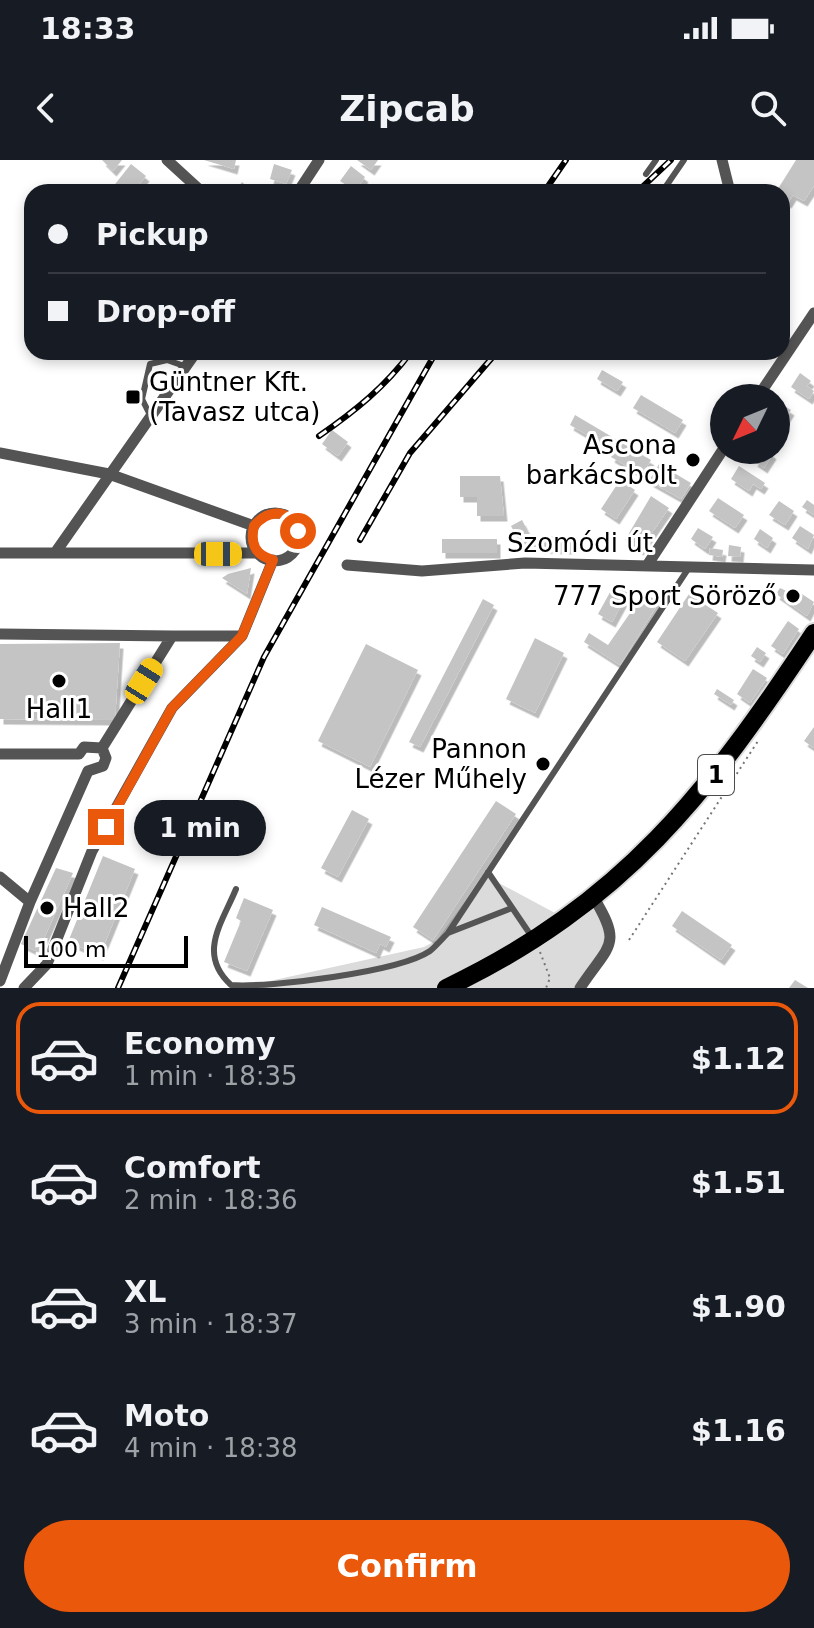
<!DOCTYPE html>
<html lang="en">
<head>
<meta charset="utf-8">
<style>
  body { margin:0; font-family:"DejaVu Sans",sans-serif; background:#242831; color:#f1f3f6; height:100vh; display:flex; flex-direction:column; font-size:30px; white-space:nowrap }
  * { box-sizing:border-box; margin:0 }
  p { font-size:26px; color:#9ea1a6 }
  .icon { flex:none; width:44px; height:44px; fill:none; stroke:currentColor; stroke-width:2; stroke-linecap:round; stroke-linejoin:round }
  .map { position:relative; height:828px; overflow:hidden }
  .drawer { display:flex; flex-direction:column; background:#171b24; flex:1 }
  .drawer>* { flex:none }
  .top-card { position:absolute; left:24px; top:24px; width:766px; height:176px; border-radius:24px; box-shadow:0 4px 12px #0003; display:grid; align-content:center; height:176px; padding:0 24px; background:#171b24 }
  .needle { width:52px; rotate:227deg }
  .buttons { position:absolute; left:710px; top:224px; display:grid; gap:16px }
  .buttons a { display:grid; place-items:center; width:80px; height:80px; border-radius:50%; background:#171b24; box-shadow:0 4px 12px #0003; font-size:40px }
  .scale { position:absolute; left:24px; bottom:20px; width:164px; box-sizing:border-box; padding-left:8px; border:4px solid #000; border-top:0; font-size:22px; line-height:28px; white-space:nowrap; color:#000; -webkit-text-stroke:6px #fff; paint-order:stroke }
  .end { position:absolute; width:36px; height:36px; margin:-18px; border:10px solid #ea580c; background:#fff; box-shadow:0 0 0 4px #fff }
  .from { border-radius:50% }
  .bubble { position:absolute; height:56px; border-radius:28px; background:#171b24; box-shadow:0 4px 12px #0003; font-size:26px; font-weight:800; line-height:56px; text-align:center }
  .car { position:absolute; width:24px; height:48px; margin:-24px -12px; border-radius:10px; box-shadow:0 0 6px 2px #0007; background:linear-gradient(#f5c518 24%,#345 0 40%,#f5c518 0 76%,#345 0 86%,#f5c518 0) }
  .top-card b { display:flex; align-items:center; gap:28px; height:76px; font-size:30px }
  .top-card b+b { border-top:2px solid #363941 }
  .top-card i { width:20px; height:20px; background:#f1f3f6 }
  ul { padding:14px 0 0; list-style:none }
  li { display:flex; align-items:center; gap:24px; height:112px; margin:0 16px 12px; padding:0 8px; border:4px solid transparent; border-radius:24px }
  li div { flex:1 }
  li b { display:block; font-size:30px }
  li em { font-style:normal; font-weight:800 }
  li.current { border-color:#ea580c }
  li>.icon { width:72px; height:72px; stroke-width:1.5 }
  .cta { display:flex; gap:16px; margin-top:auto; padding:16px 24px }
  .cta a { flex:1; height:92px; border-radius:48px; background:#ea580c; color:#fff; font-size:32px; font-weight:800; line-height:92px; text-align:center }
  .status { display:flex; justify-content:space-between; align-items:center; height:56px; padding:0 40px; background:#171b24; direction:ltr }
  .status svg { height:22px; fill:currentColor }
  header { display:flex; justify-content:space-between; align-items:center; height:104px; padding:0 24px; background:#171b24; font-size:36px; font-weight:800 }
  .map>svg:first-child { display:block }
  .green { fill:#dbdbdb }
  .building { fill:#c4c4c4; filter:url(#shadow) }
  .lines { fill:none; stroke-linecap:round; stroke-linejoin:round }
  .primary-casing { stroke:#dbdbdb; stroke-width:22 }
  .path { stroke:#767676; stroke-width:2; stroke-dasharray:2 4; stroke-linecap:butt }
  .lane { stroke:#545454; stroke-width:6 }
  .street { stroke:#545454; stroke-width:11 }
  .primary { stroke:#000; stroke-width:18 }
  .rail-casing { stroke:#000; stroke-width:6 }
  .rail { stroke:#fff; stroke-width:3; stroke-dasharray:9; stroke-linecap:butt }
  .route { stroke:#ea580c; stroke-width:10 }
  .poi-dot { fill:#000; stroke:#fff; stroke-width:3 }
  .labels { text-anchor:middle; stroke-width:6; stroke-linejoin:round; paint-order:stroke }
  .shield { fill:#fff; stroke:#4c4c4c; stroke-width:2 }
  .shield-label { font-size:24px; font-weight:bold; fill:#000 }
  .poi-label { font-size:26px; fill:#000; stroke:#fff; text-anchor:end }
  .street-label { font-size:26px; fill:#000; stroke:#fff }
</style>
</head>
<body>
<div class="status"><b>18:33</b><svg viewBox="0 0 49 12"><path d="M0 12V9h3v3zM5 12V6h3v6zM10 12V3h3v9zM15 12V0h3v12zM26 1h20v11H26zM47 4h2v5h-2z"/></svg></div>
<header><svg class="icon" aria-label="back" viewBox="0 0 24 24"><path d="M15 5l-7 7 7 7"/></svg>Zipcab<svg class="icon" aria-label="search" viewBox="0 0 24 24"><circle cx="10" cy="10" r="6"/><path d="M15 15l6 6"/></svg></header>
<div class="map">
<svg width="814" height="828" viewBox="0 0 814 828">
  <defs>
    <filter id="shadow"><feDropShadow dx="3.5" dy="5.5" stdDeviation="0" flood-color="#0004"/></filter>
  </defs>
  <rect width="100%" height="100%" fill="#fff"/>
  <path class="green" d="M484 715 555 753 594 738 612 780 580 828H238L424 787 437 780Z"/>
  <path class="building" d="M102 0H122L113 11Z
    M204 0H236L234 9Z
    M357 0H378L371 10Z
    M796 0H814V26L804 41 793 35 788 43 782 40V32H776Z
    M131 4 146 16 133 32H117L112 28Z
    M274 4 292 10 286 24 270 19Z
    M351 6 365 17 355 31 340 21Z
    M242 22 248 27 245 32H234Z
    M602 210 623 222 617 231 597 219Z
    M800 213 811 221 807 226 814 231 809 239 791 227Z
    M641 235 683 260 675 273 633 248Z
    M780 243 791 250 781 266 776 262Z
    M575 255 651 300 642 315 611 297 614 291 570 265Z
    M332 270 348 282 338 296 322 284Z
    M752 290H768L773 294 764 308 754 301 759 294Z
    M659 304 691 323 681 339 649 321Z
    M739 306 765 323 761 329 753 324 749 331 731 319Z
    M460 316H500L504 356H477V337H460Z
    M620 320 635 330 616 359 601 349Z
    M651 336 669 348 640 390 625 380Z
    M718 338 744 355 735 368 709 351Z
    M807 340 814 345V355L802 347Z
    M779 341 794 351 785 365 769 355Z
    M522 360 533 381 522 387 511 366Z
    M800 366 814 375 808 389 792 378Z
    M698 368 713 377 705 389 691 379Z
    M760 369 773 378 767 388 754 379Z
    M543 376 571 377V389L542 388Z
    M442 379H497V393H442Z
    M729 385 741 387 740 397 728 396Z
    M710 388 723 390 722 397 709 395Z
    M251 408 247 434 222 418 228 414Z
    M614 425 628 433 612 462 598 454Z
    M780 428 797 436 799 432 814 442 807 456 776 434Z
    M644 433 659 442 620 505 584 482 589 473 608 485Z
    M689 434 718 453 685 501 657 482Z
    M483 439 494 445 420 587 409 582Z
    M788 461 799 469 783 494 771 486Z
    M535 478 564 493 535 553 506 539Z
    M120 483 115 560 0 559V484Z
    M366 484 418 510 370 607 318 581Z
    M757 487 766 493 760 502 751 496Z
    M753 509 767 518 750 543 737 534Z
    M717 529 734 540 731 545 714 534Z
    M814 567V588L804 581Z
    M496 641 516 654 433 780 413 767Z
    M352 650 369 659 338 717 321 708Z
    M103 696 135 709 100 795 68 782Z
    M56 708 73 713 38 792 21 784Z
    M244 738 273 750 247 811 224 802 241 761 236 758Z
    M322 747 391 777 386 787 380 784 376 793 314 765Z
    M682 751 732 785 721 800 672 766Z
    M795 820 808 828H789Z"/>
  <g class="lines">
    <defs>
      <path id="primary" d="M446 828C624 743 708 633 814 473"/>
    </defs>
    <use href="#primary" class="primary-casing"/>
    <path class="path" d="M629 780 758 581
      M540 792 550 818 546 828"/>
    <path class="lane" d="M646 14 656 0
      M662 32 684 0
      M150 255 142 239 150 204 167 200 187 207
      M488 712 532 777
      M236 729C222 763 197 794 231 825 269 828 399 812 430 791 436 786 442 779 448 773L690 406
      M448 773 512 748"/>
    <path class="street" d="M167 0 202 32
      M722 0 730 32
      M298 32 319 0
      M757 238 814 153
      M0 293 109 314 254 366
      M251 377a24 24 0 1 1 48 0a24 24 0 1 1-48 0Z
      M0 393H258
      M55 393 196 192
      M648 404 724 288
      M347 405 422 411 525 403 814 410
      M0 474 172 476
      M242 476 273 400
      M0 594H79L84 587 102 588
      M88 611 103 606 106 598 102 588
      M0 717 30 742 88 611
      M0 821 30 742
      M24 828 47 804 92 691 172 548 242 476H172L102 588
      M580 828C609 784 623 786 594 738"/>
    <use href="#primary" class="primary"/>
    <defs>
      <path id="rail" d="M544 32 566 0
        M637 32 671 0
        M319 276C355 251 385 227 411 192
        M360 380 410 293 497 192
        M118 828 264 497 436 192"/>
    </defs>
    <use href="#rail" class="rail-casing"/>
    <use href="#rail" class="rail"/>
  </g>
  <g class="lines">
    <path class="route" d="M106 667 172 548 242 476 273 400C255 395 250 384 254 366 268 349 289 348 298 371"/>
  </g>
  <g class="poi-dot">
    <rect x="125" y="229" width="16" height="16" rx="4"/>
    <circle cx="693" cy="300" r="8"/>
    <circle cx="793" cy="436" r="8"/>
    <circle cx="59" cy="521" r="8"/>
    <circle cx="543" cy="604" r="8"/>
    <circle cx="47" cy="748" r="8"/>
  </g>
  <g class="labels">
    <rect class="shield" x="698" y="595" width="36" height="40" rx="6"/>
    <g class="shield-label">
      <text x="716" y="623">1</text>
    </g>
    <g class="poi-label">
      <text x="149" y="231" text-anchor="start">Güntner Kft.<tspan x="149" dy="30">(Tavasz utca)</tspan></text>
      <text x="677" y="294">Ascona<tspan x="677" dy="30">barkácsbolt</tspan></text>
      <text x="777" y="445">777 Sport Söröző</text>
      <text x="59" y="558" text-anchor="middle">Hall1</text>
      <text x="527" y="598">Pannon<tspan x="527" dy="30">Lézer Műhely</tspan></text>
      <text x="63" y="757" text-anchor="start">Hall2</text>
    </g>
    <g class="street-label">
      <text x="580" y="392">Szomódi út</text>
    </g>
  </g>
</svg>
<div class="buttons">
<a><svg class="needle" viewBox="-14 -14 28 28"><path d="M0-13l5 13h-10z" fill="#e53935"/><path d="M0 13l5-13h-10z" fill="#9ea1a6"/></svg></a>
</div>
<div class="scale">100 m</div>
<i class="end from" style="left:298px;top:371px"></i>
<i class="end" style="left:106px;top:667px"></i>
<div class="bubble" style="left:134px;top:640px;width:132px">1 min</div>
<i class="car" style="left:218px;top:394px;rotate:90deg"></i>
<i class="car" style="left:144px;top:521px;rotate:32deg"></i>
<div class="top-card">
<b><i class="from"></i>Pickup</b>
<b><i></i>Drop-off</b>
</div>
</div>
<section class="drawer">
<ul>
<li class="current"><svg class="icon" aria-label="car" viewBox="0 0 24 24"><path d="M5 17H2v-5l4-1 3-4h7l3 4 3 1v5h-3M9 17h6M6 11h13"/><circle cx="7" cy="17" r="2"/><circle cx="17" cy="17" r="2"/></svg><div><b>Economy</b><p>1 min · 18:35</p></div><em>$1.12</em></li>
<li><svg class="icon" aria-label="car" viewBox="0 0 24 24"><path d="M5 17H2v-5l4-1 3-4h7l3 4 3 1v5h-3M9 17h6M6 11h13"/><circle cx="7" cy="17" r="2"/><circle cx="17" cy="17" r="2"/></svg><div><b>Comfort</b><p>2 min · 18:36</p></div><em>$1.51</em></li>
<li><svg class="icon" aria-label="car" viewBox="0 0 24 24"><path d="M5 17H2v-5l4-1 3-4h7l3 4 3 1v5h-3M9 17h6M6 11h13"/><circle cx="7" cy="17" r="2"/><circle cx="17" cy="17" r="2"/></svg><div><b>XL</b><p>3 min · 18:37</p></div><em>$1.90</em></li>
<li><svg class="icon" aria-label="car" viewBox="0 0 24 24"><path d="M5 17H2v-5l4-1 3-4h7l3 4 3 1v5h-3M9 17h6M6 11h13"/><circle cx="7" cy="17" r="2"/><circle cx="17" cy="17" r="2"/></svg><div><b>Moto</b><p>4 min · 18:38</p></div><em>$1.16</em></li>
</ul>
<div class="cta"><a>Confirm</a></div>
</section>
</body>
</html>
